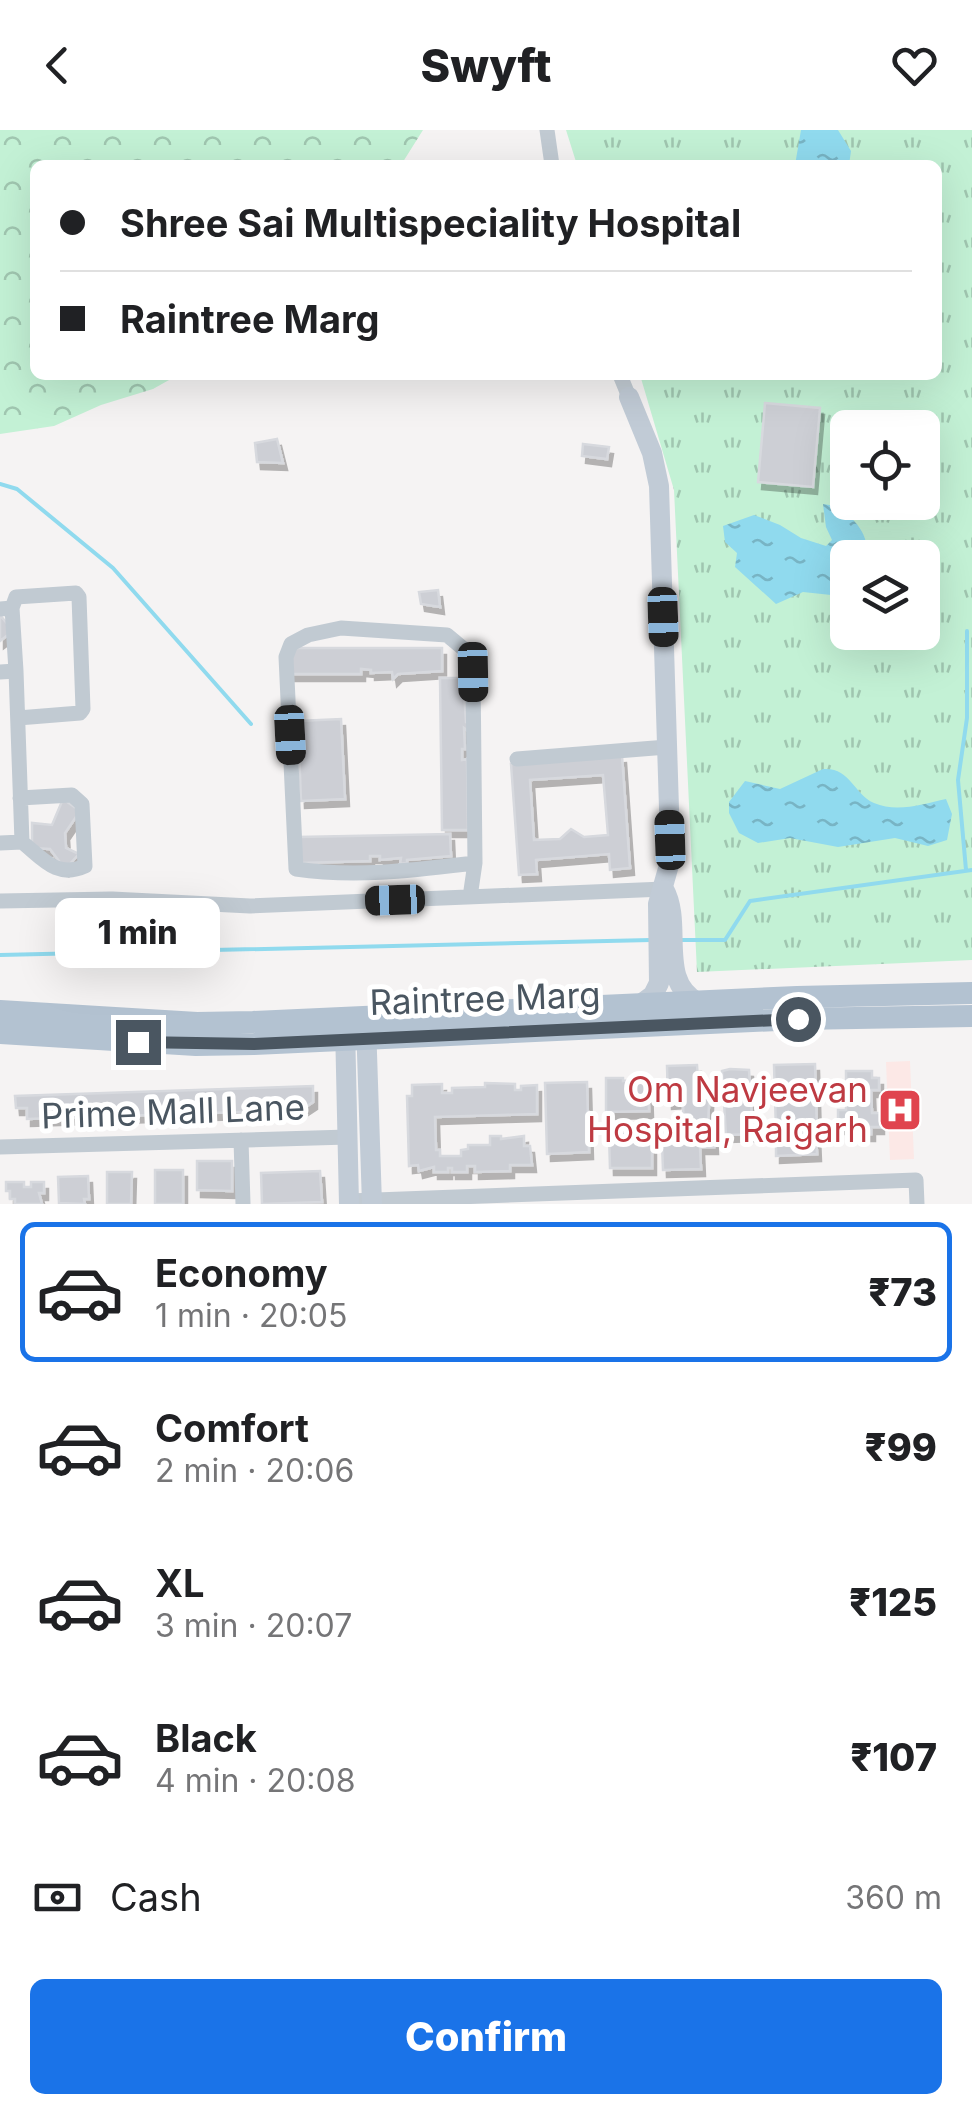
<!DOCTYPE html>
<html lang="en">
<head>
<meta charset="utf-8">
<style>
  body { margin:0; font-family:Inter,sans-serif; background:#f6f6f6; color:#202124; height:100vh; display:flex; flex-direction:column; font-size:38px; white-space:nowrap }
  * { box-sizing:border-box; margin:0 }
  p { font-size:32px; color:#757577 }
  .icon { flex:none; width:55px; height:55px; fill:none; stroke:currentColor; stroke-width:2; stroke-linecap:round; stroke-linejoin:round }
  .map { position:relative; height:1074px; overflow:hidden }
  .drawer { display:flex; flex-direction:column; background:#fff; flex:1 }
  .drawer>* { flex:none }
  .guide { position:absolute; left:30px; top:30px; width:912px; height:220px; border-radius:15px; box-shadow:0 10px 40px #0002; display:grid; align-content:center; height:220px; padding:0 30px; background:#fff }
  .tools { position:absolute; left:830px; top:280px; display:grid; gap:20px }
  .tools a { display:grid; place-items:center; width:110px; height:110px; border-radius:15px; background:#fff; box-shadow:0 10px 40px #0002; font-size:50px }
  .end { position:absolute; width:45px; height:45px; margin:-22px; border:12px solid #4a5661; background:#fff; box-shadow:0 0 0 5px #fff }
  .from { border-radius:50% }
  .bubble { position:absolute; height:70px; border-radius:15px; background:#fff; box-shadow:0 10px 40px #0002; font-size:32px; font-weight:800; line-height:70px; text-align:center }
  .car { position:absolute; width:30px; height:60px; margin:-30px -15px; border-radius:12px; box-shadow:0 0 8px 2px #0007; background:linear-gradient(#222 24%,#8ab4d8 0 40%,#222 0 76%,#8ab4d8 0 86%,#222 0) }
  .guide b { display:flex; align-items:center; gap:35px; height:95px; font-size:38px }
  .guide b+b { border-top:2px solid #e0e0e0 }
  .guide i { width:25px; height:25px; background:#202124 }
  ul { padding:18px 0 0; list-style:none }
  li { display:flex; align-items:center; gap:30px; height:140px; margin:0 20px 15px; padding:0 10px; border:5px solid transparent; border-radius:15px }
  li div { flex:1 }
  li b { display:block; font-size:38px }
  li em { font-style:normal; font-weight:800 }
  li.on { border-color:#1a73e8 }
  li>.icon { width:90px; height:90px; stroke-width:1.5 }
  .pay { display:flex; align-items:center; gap:25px; height:110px; padding:0 30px; font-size:38px }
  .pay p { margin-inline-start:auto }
  .button { display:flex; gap:20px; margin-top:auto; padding:20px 30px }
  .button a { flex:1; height:115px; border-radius:15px; background:#1a73e8; color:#fff; font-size:40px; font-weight:800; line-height:115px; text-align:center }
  header { display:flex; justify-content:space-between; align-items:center; height:130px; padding:0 30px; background:#fff; font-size:45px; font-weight:800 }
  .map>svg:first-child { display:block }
  .medical { fill:#fce8e6 }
  .grass { fill:url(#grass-tufts); fill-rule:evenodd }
  .forest { fill:url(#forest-crowns) }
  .water { fill:url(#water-ripples) }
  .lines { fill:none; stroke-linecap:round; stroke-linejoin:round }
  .stream { stroke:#90daee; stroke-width:4 }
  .building { fill:#cdcfd5; stroke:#d7d9de; stroke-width:2.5; fill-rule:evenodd; filter:url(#shadow) }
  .street { stroke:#c1cad2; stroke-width:15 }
  .secondary { stroke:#c1cbd6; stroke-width:20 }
  .primary { stroke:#b3c2d1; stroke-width:22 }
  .route { stroke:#4a5661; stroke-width:12 }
  .labels { text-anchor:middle; stroke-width:10; stroke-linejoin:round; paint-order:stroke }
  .street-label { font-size:35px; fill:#4a5661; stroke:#fff }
  .health-label { font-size:35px; fill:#be3a42; stroke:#fff; text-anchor:end }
</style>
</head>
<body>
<header><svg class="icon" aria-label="back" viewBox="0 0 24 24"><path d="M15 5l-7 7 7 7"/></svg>Swyft<svg class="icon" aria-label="heart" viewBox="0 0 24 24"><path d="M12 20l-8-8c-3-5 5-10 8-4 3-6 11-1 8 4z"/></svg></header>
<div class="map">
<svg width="972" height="1074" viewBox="0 0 972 1074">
  <defs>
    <pattern id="grass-tufts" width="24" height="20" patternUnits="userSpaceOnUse" patternTransform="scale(2.5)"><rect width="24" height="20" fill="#c3f1d5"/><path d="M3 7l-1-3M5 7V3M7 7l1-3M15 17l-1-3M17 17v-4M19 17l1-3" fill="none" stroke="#a0c6b0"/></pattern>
    <pattern id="forest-crowns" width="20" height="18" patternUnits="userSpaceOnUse" patternTransform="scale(2.5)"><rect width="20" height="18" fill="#c3f1d5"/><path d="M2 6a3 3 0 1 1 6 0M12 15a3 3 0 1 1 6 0" fill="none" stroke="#a0c6b0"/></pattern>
    <pattern id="water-ripples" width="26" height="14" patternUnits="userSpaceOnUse" patternTransform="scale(2.5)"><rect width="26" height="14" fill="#90daee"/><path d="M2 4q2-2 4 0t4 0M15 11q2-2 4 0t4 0" fill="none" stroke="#78b4c4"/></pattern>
    <filter id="shadow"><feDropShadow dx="4" dy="7" stdDeviation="0" flood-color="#0004"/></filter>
  </defs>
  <rect width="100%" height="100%" fill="#f5f3f3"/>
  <path class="medical" d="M910 931 914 1029 890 1030 886 932Z"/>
  <path class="grass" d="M566 0H972V830L697 842 674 360 640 245H938V35H577ZM848 298H922V372H848ZM848 428H922V502H848Z"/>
  <path class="forest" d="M0 0H423L401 35H35V245H178L153 259 101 275 54 296 0 304Z"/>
  <path class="water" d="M801 0H838L851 21 849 35H795Z
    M823 374 842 377C858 396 868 402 867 427L848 428 847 456 831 465 803 462 776 474 735 437 737 423 725 412 723 396 754 385 780 395 801 408 826 416 832 410 826 397Z
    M823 639C850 637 853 663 874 673 897 683 923 674 946 669L952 684 947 710 928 716 895 708 838 717 790 708 758 713 739 703 729 683V672L745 651 780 659Z"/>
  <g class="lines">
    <path class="stream" d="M0 354 17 359 113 438 251 594
      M966 740 958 650 967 588V501
      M680 810H725L750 771 972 740
      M0 825 651 810"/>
  </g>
  <path class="building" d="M765 273 820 278 813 357 758 352Z
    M277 309 283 333 257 332 255 313Z
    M583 314 609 317 607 329 582 326Z
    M438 460 440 477 421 474 419 462Z
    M0 485 13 501 0 511Z
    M291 518H442V541L398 544 393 549 392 542 371 543V540L361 539V544H291Z
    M440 548H463L466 592 469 593 467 600 464 598 465 619H462V630L467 629 468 700H442Z
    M341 589 345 669 301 671 298 591Z
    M622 626 630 738 610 740 609 724 536 730 537 744 519 745 511 634ZM603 645 608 705 584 707 571 699 560 709 534 710 530 650Z
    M63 669 80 681 65 703 66 718 79 724 65 739 50 719 32 718V693L52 695Z
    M450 704 451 726 407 730V733L400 734 401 728 380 730V726H370V731L300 733 299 707Z
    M815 934 817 999 776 1000 774 935Z
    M697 935 698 950H710L708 997H713L714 1017H700L701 1039 663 1040 662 1013H684L683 971 668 972 667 936Z
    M730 939 749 940 753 1004 726 1005 722 941Z
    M846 941H872V948H879V960H871L872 983H880V997H871V1004H848V997H838V980H846V963L840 964V954H846Z
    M606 948H623V951L648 948 649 981 606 982Z
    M587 952 589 1022 547 1024 545 953Z
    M485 953 515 954V960H521V956L537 955V984L435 987 436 1020H440V1026H461V1020L468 1019V1015H490V1006H501V1009L524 1006V1016H530L532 1035H510V1041L475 1042V1036H467V1042H452V1038H448V1042H434V1037L419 1041 418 1035 409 1036 407 966H412V955L442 954V963H452V958L485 957Z
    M313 956V972L301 980 27 989V978H16L15 966Z
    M816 1001 817 1024 776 1026V1003Z
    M609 1004H626V1007L652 1004V1038H610Z
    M197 1031H232V1061L197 1060Z
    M155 1040H183V1074H155Z
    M320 1041 322 1072 262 1074 261 1043Z
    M107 1042H132L131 1074H107Z
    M88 1046 89 1069H84L85 1074 59 1073 58 1047Z
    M6 1052H24V1057H31V1052H44V1063H39L42 1074H15V1069H10V1061H6Z"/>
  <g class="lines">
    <path class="street" d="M547 0 552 35
      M620 245 629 267
      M12 478 16 467 76 463 79 467 83 579 80 583 18 588
      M0 479 12 478 16 541
      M0 542 16 541 22 712 0 713
      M517 629 667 617
      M20 668 72 665 82 674 85 736C57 749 43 729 22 712
      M470 767 475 733 473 541 465 520 447 505 341 498 308 505 291 514 286 527 296 739C356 748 416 740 475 733
      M0 771 112 769 250 776 664 759
      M241 1010 243 1074
      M0 1017 348 1007
      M349 1071 916 1050 917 1074"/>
    <path class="secondary" d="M629 267 652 323 659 356 670 711 669 735 658 774 659 853 653 865 638 876
      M664 759C684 795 656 851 699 873
      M366 893 372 1074
      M345 896 349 1074"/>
    <path class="primary" d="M0 881 197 893 253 892 797 867 972 863
      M0 903 196 915 254 914 798 889 972 886"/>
  </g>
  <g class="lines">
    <path class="route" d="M138 912 254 914 798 889"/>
  </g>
  <defs>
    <symbol id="hospital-square" viewBox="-11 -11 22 22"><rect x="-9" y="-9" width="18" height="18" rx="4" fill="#e0444e" stroke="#fff"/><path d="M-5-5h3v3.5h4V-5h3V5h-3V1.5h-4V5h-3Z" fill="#fff"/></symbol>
  </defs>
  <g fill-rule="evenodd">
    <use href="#hospital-square" x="875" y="955" width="50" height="50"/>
  </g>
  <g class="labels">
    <g class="street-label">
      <text transform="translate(485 869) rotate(-2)" y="12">Raintree Marg</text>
      <text transform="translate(173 982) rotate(-2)" y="12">Prime Mall Lane</text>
    </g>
    <g class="health-label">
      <text x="868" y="972">Om Navjeevan<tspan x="868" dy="40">Hospital, Raigarh</tspan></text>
    </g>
  </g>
</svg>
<div class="tools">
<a><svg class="icon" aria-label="locate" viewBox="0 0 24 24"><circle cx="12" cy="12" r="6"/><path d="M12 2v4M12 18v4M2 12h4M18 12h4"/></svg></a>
<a><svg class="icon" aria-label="layers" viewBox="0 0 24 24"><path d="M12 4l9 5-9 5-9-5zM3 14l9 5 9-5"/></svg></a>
</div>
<i class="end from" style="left:798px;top:889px"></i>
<i class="end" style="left:138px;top:912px"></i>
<div class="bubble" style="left:55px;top:768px;width:165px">1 min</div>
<i class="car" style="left:663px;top:487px;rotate:178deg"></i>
<i class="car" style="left:473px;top:542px;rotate:179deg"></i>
<i class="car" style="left:290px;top:605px;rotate:177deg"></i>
<i class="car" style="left:670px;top:710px;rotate:358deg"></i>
<i class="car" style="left:395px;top:770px;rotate:268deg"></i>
<div class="guide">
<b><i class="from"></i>Shree Sai Multispeciality Hospital</b>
<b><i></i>Raintree Marg</b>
</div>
</div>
<section class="drawer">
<ul>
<li class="on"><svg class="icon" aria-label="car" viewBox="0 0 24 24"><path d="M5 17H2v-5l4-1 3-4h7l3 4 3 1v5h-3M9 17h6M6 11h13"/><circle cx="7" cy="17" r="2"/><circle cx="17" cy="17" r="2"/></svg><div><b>Economy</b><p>1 min · 20:05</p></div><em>₹73</em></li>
<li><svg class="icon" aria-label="car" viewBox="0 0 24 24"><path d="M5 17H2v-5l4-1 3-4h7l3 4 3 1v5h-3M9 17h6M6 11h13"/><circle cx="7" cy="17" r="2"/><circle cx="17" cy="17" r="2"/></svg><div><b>Comfort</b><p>2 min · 20:06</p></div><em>₹99</em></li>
<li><svg class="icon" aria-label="car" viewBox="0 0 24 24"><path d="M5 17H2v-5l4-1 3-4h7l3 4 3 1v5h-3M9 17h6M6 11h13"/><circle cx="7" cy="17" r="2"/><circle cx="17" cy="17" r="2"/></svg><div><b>XL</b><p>3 min · 20:07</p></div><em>₹125</em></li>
<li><svg class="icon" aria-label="car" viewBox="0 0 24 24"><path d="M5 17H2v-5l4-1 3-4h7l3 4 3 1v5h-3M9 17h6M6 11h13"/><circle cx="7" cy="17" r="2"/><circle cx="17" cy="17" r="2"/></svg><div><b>Black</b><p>4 min · 20:08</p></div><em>₹107</em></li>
</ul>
<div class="pay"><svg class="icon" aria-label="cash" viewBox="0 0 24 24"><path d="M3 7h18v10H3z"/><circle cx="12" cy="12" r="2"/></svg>Cash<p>360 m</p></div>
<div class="button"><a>Confirm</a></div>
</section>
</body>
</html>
